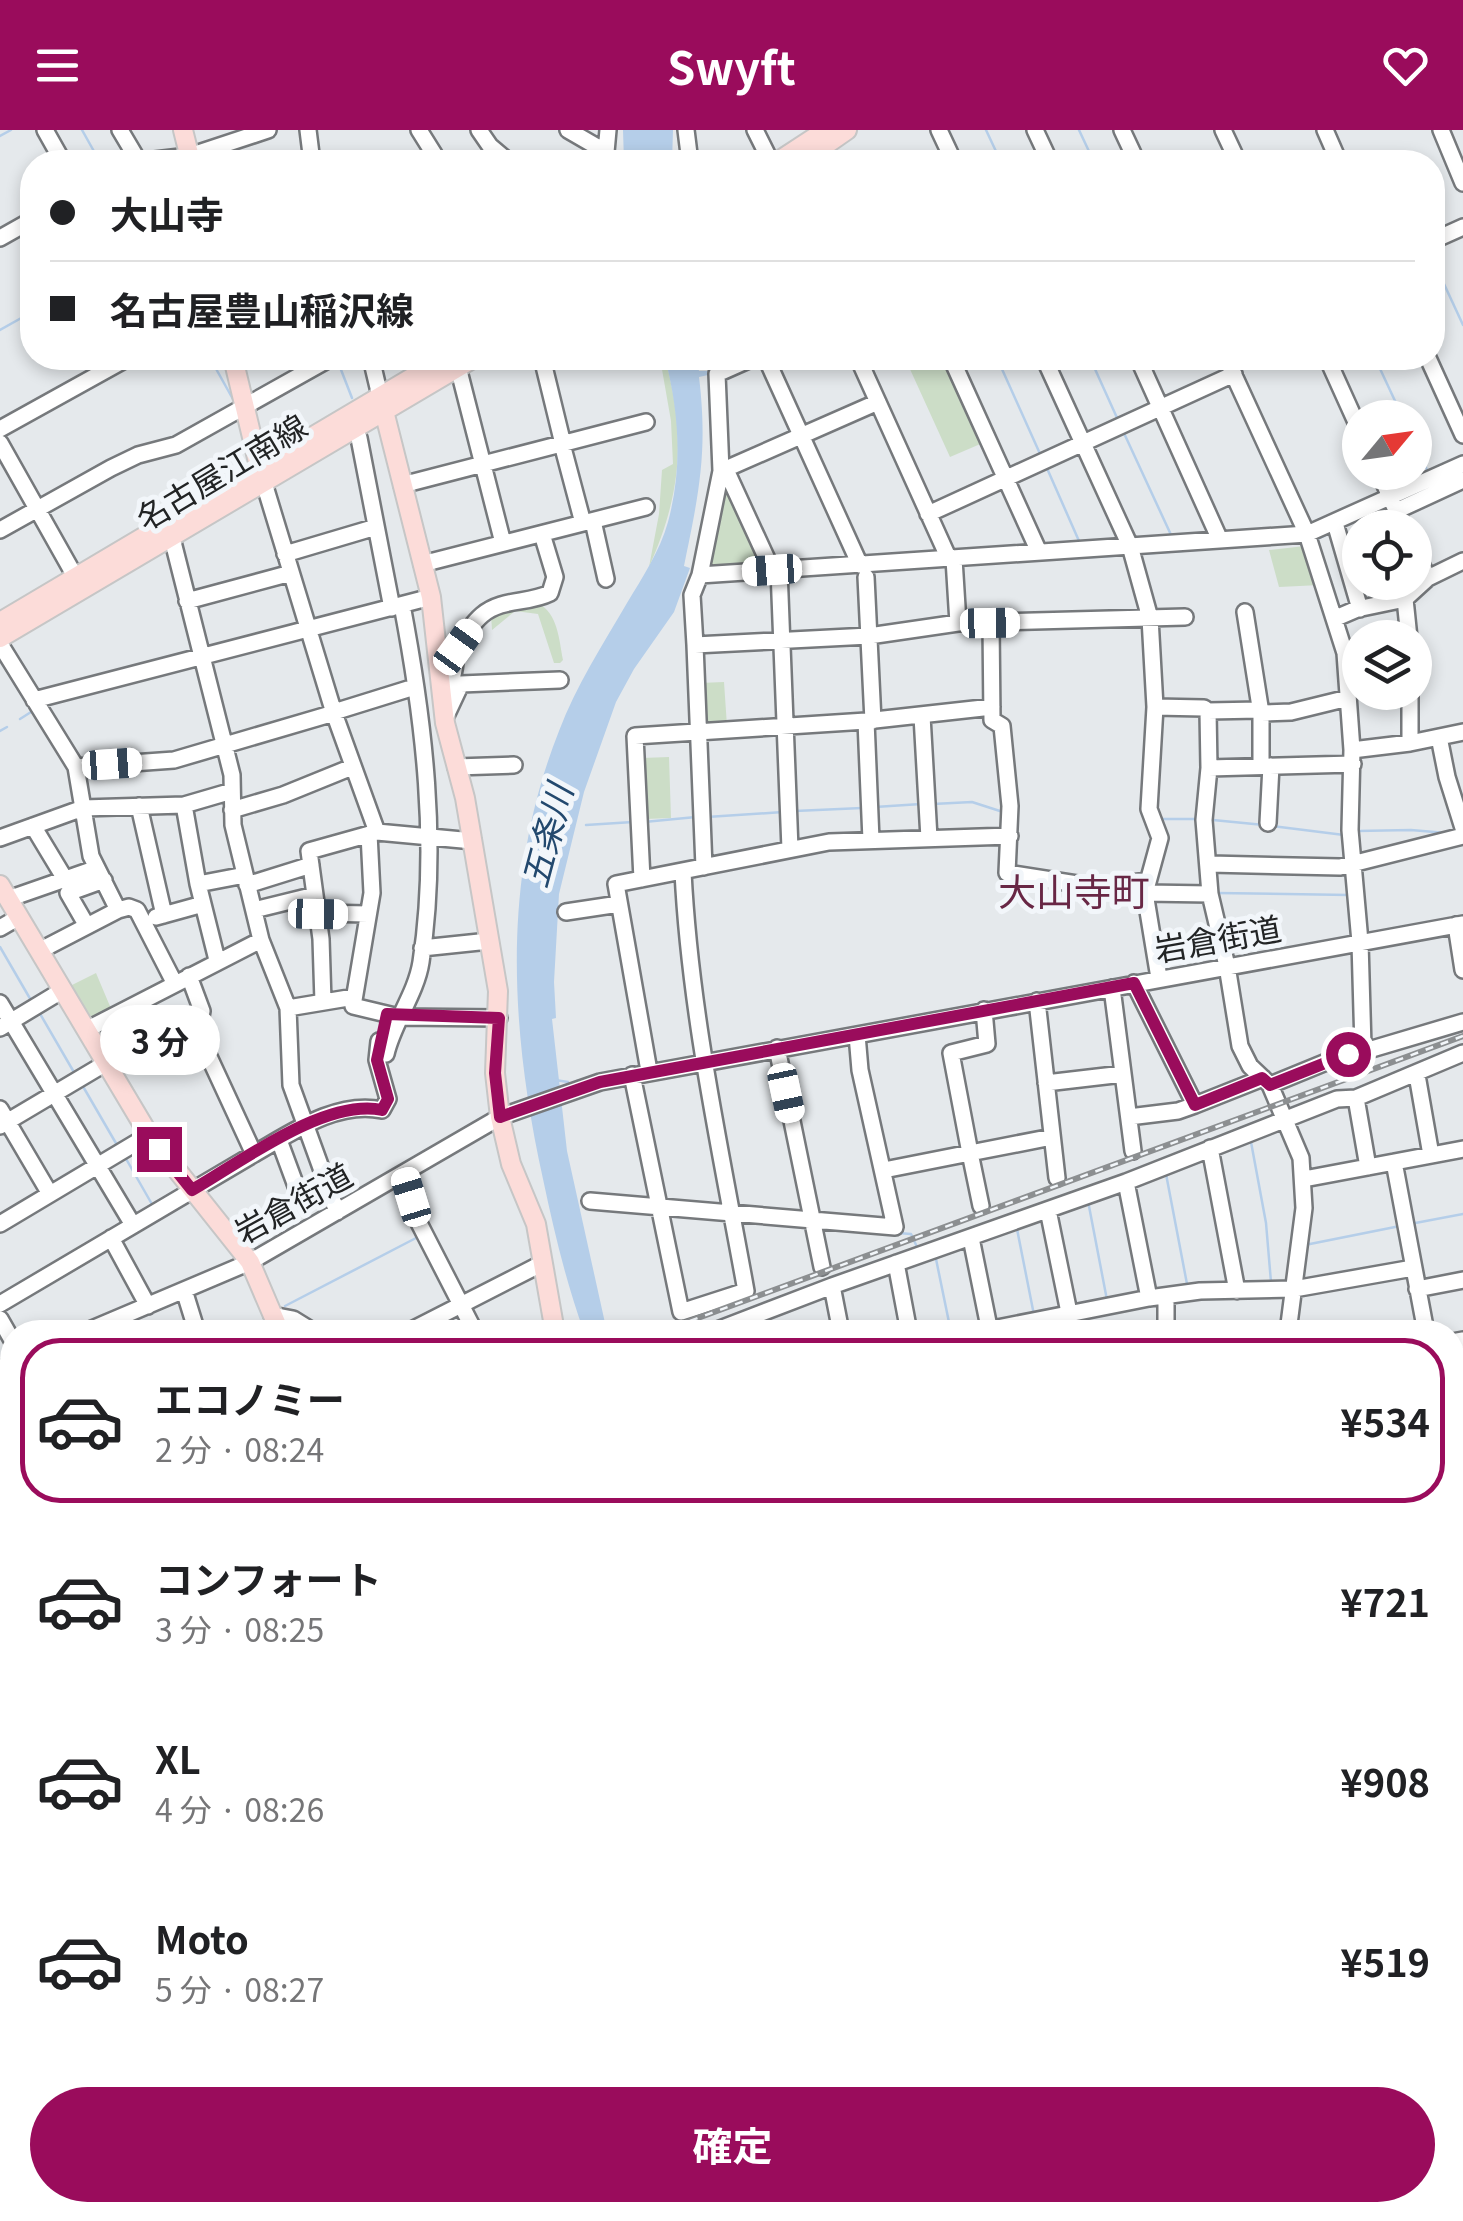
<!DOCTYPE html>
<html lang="ja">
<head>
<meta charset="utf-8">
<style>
  body { margin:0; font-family:Georgia,"Noto Sans JP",serif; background:#f2f2f2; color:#202124; height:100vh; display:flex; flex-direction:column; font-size:38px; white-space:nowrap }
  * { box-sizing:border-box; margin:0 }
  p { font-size:32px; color:#757577 }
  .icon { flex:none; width:55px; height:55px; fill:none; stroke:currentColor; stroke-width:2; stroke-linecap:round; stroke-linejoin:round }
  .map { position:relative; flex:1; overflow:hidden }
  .drawer { position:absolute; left:0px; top:1190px; width:1465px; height:902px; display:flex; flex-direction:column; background:#fff; border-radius:40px 40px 0 0; box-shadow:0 5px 15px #0003 }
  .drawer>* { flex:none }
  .guide { position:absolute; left:20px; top:20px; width:1425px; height:220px; border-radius:40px; box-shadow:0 5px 15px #0003; display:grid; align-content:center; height:220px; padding:0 30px; background:#fff }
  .needle { width:65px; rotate:61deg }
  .controls { position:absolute; left:1342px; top:270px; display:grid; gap:20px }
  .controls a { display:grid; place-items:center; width:90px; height:90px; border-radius:50%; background:#fff; box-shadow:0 5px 15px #0003; font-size:50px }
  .end { position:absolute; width:45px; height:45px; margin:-22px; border:12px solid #9a0c5c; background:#fff; box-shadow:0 0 0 5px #fff }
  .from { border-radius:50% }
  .bubble { position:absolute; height:70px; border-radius:35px; background:#fff; box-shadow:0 5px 15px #0003; font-size:32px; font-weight:700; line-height:70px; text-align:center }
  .car { position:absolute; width:30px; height:60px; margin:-30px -15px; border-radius:12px; box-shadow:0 0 8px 2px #0007; background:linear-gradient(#fff 24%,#345 0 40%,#fff 0 76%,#345 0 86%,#fff 0) }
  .guide b { display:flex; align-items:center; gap:35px; height:95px; font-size:38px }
  .guide b+b { border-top:2px solid #e0e0e0 }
  .guide i { width:25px; height:25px; background:#202124 }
  ul { padding:18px 0 0; list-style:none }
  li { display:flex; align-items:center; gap:30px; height:165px; margin:0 20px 15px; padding:0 10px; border:5px solid transparent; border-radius:40px }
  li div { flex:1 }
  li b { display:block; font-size:38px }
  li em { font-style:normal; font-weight:700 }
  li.current { border-color:#9a0c5c }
  li>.icon { width:90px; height:90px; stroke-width:1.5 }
  .button { display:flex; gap:20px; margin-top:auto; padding:20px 30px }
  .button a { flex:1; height:115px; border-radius:60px; background:#9a0c5c; color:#fff; font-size:40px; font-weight:700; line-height:115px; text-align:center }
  header { display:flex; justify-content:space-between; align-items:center; height:130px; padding:0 30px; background:#9a0c5c; color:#fff; font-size:45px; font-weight:700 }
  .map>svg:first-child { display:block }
  .green { fill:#ccddc7 }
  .water { fill:#b5cee9 }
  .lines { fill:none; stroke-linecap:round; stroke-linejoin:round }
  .stream { stroke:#b5cee9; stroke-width:2.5 }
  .minor-casing { stroke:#76797c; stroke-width:20 }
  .major-casing { stroke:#c6c6c6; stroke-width:22 }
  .minor { stroke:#fff; stroke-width:15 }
  .major { stroke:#fcdcd9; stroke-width:18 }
  .rail-casing { stroke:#8c8f91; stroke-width:6 }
  .rail { stroke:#f2f6fa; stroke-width:2.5; stroke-dasharray:8; stroke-linecap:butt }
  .route { stroke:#9a0c5c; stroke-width:12 }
  .labels { text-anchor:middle; stroke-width:10; stroke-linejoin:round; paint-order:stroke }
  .street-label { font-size:32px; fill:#222425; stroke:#f2f6fa }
  .water-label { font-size:35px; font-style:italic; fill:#23496e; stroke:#f2f6fa }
  .quarter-label { font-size:38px; fill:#682745; stroke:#f2f6fa }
</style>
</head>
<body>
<header><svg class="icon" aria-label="menu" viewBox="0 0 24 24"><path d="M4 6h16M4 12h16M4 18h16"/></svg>Swyft<svg class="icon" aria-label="heart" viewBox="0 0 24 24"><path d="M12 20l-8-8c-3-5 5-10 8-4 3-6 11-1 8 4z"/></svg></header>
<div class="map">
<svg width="1463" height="2091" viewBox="0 0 1463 2091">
  <rect width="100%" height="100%" fill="#e5e9ec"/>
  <path class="green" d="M660 228H665C686 306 682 363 649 437L659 384 662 340 673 334 671 291Z
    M931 228H947L985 312 950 327 909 237Z
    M727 352 763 432 761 437 708 440 723 354Z
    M1305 416 1320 455 1279 457 1269 420Z
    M538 473C558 484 559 509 563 530L560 533H554L538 484 515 481 492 500 491 485Z
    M724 552 727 596 706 597 700 553Z
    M669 627 671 688 645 689 642 628Z
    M96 843 112 881 92 890 70 856Z"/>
  <path class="water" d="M623 0H673L672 32H624Z
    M665 228H696L699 241H707L708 245 699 247C708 321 699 363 684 436L690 438 674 482 634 539 616 572 584 662 559 764 554 852 556 888 552 889 567 1021 607 1202H584C566 1152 554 1101 543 1049 510 898 501 747 559 601 576 556 603 514 627 473 642 448 660 421 668 392 683 337 679 282 665 228Z"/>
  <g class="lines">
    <path class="stream" d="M82 0 100 32
      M986 0 1001 32
      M1079 0 1094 32
      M0 6 11 0
      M1432 128 1463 195
      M0 200 32 182
      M210 228 234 271
      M997 228 1041 326
      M1090 228 1118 290
      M1375 228 1403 288
      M338 232 352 268
      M1123 301 1172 407
      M1415 314 1428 342
      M1046 336 1079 411
      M1342 397 1389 375
      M1315 410 1330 403
      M1140 424 1302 412
      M1025 431 1127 425
      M20 589 31 582
      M0 601 7 597
      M933 674 972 672 1003 682
      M875 677 921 674
      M795 681 862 678
      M707 687 783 682
      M1213 690 1264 695
      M644 692 696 687
      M1159 692 1162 689H1199
      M586 695 633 692
      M1272 696 1344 705
      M1357 701 1411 700 1446 703
      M1217 763 1349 765
      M0 817 32 872
      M39 882 75 944
      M555 950 568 952
      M577 951 587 949
      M81 953 117 1015
      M1251 1012 1266 1093 1271 1152
      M125 1027 153 1076
      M1166 1044 1187 1154
      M1088 1071 1107 1170
      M1410 1094 1463 1084
      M1017 1099 1034 1185
      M898 1103 911 1104 917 1117
      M1305 1115 1400 1096
      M936 1129 951 1202
      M285 1176 416 1108
      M480 2080 484 2091
      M912 2080 917 2091"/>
    <defs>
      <path id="minor" d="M45 0 63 32
        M120 0 139 32
        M308 0 312 32
        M419 0 439 32
        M479 0 490 16 509 32
        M568 0 606 22V32
        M686 0 690 32
        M755 0 771 32
        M939 0 954 32
        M1035 0 1050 32
        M1122 0 1137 32
        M1223 0 1238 32
        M1325 0 1339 32
        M1441 0 1463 53
        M606 22 608 0
        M137 32 189 26 268 0
        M0 108 32 90
        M1432 111 1463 97
        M371 228 380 266
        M542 228 563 314
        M766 228 860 435
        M858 228 949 429
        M951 228 1039 422
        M1044 228 1130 416 1150 488 1155 577 1149 679 1160 708 1145 763 1159 848
        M1138 228 1220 410
        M1226 228 1307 404 1345 523 1352 620 1350 700 1360 812 1363 917
        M1327 228 1360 301
        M1428 228 1463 305
        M458 237 503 413
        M0 299 128 228
        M354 299 359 308 392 478
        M0 313 76 448
        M562 314 583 393
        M726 340 772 440
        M721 341 717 244 753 228
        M1379 342 1404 398
        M264 353 334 583 377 702
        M402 355 646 292
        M1396 381 1463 350
        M928 384 1234 244
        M593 391 606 449
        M1335 393 1360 479
        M0 400 111 338 138 325 176 315 331 228
        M172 408 232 645 233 695 261 810 288 878 291 955 337 1082
        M1415 421 1428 448 1463 431
        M285 424 376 397
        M954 429 958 493
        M422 434 646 377
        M779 440 790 719
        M700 445 1307 404 1463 334
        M866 447 873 591
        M1405 469 1409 508
        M187 471 291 443
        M1245 482 1261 583V636
        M1336 488 1357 479 1405 469 1428 448
        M991 493 992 590 1002 596 1010 676 1007 743 1096 757 1148 751
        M0 514 76 637 91 726 118 780 39 821
        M695 515 692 465 700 445 721 341 878 272
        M441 560C459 548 452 534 458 517 461 508 475 491 482 485 502 468 528 474 550 463L555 447 542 404
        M1410 562V613
        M34 570 431 467
        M1155 577 1204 578 1208 581 1259 580
        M1208 581 1209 638
        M334 582 408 559
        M1261 583 1291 582 1348 568
        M922 586 929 708
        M445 588 461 554 560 550
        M866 591 871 710
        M1439 607 1447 647 1463 698
        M1352 620 1410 613 1463 602
        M76 637 174 630 334 583
        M456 637 514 635
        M184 675 198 754 217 830
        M139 676 164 785
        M232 680 283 665 352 637
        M1268 693 1271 636
        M33 696 65 749
        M369 704 372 763 353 876 399 887 499 888
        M0 708 83 678 184 675 232 661
        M1210 734 1340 737 1463 706
        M704 737 695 515 869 506 958 493 1185 487
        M642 749 635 606 866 591 992 577
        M198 754 245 745
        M247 755 311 735
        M1145 763 1210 764
        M8 769 97 738
        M118 780 129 777 137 780 175 854
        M254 780 315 765
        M566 782 619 774
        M318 783 368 784
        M156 787 203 774
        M1456 795 1463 840
        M87 796 68 763 104 750
        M0 798 19 787
        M422 818 489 811
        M1134 853 1195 975 1263 948
        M1112 858 1133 1021
        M1037 871 1057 1048
        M323 872 321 809 309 721 377 702 473 711
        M0 873 133 1095
        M288 878 354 867
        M0 898 63 860
        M86 900 261 810
        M777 918 822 1137
        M386 924C393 893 416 864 421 832 439 715 424 591 402 475
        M649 941 616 754 829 712 1010 706
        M632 945 681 1182 746 1161C721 1022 690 883 683 742
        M1417 945 1431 1025
        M1046 953 1123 944
        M1270 955 1363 917 1372 919 1463 892
        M1356 968 1368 1037
        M0 979 50 1064
        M1129 987 1178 981 1195 975
        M0 996 106 933
        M279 1010 296 1056
        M1210 1018 1237 1161
        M254 1024C291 1003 337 970 382 980L388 969 377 930 379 911
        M1394 1032 1426 1202
        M884 1040 970 1023 951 923 987 914 984 880
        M404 1044 419 1093 475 1202
        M1304 1049 1463 1019
        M1126 1052 1149 1168
        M590 1071 895 1097 860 940 857 905
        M981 1076 970 1023 1052 1007
        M1048 1080 1073 1202
        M0 1094 149 1005
        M111 1108 148 1176
        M971 1108 990 1202
        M896 1133 909 1202
        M832 1156 841 1202
        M1417 1159 1463 1150
        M184 1160 197 1202
        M0 1174 254 1024 198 903 202 881 189 846
        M272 1185 293 1189 314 1202
        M0 1189 12 1210
        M85 1202 250 1132 500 987 600 952 1463 794
        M408 1202 543 1133
        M712 1202 832 1156 1126 1052 1337 969 1356 968 1463 923
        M977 1202 1149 1168 1200 1161 1294 1159 1413 1138
        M1166 1202V1166
        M1288 1202 1304 1078 1301 1028 1270 955 1250 936 1240 916 1227 836 1210 764 1204 690 1209 638 1353 634
        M1452 1212 1463 1210
        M0 1240 12 1234
        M0 1288 12 1316
        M1452 1300 1463 1298
        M0 1345 12 1340
        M0 1413 9 1434
        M1452 1414 1463 1477
        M0 1503 12 1538 0 1543
        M1452 1606 1463 1602
        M0 1644 12 1639
        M1452 1646 1463 1642
        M0 1683 12 1717
        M1452 1729 1463 1725
        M1452 1807 1463 1803
        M1452 1842 1463 1870
        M0 1846 12 1841
        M1452 1896 1463 1892
        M1452 1968 1463 1966
        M1 2013 12 2041
        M1452 2023 1463 2019
        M1452 2059 1463 2085
        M0 2075 12 2072
        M301 2080 305 2091
        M372 2080 377 2091
        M819 2080 823 2091
        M936 2080 940 2091
        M1098 2080 1102 2091
        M1370 2080 1375 2091
        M242 2091 267 2080
        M435 2091 463 2080
        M599 2091 618 2080
        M710 2091 729 2080
        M842 2091 870 2080
        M1044 2091 1072 2080
        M1277 2091 1306 2080"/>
      <path id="major" d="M183 0 191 32
        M777 32 826 0
        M801 32 847 0
        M233 228 262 349
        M384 281 431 467 445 593 465 668 498 861 495 943 500 987 511 1034 536 1094 555 1202
        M0 492 445 228
        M0 508 474 228
        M0 755 149 1005 250 1132 280 1202
        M1452 1381 1463 1384
        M629 2080 633 2091"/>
    </defs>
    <use href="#minor" class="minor-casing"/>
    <use href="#major" class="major-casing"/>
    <use href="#minor" class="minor"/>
    <use href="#major" class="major"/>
    <defs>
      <path id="rail" d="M660 1202 1463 906
        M0 1454 12 1449"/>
    </defs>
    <use href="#rail" class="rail-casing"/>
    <use href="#rail" class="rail"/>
  </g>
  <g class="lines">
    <path class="route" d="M159 1019 192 1060C241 1032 325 968 382 980L388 969 377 930 387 884 499 888 495 943 500 987 600 952 1134 853 1195 975 1262 948 1270 955 1348 924"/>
  </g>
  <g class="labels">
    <g class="street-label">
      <text transform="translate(222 343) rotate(-31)" y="11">名古屋江南線</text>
      <text transform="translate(1218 810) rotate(-10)" y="11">岩倉街道</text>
      <text transform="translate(294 1074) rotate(-29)" y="11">岩倉街道</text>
    </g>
    <g class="water-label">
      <text transform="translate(548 706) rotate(-75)" y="12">五条川</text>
    </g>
    <g class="quarter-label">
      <text x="1074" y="776">大山寺町</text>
    </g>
  </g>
</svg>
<div class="controls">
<a><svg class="needle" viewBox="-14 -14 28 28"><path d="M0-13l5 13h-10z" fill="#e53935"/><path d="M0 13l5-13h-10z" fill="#757577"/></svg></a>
<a><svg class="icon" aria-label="locate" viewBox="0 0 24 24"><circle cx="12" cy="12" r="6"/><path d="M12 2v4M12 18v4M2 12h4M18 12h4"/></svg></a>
<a><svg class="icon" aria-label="layers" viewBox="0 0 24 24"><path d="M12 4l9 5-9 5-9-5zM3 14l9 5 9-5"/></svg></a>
</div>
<i class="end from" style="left:1348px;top:924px"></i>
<i class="end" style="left:159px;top:1019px"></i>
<div class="bubble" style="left:100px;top:875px;width:120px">3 分</div>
<i class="car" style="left:772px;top:440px;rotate:266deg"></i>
<i class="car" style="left:990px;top:493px;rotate:89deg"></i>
<i class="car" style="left:458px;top:517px;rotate:36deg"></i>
<i class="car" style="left:112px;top:634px;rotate:86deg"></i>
<i class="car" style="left:318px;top:784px;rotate:91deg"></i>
<i class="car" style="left:786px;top:963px;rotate:168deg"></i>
<i class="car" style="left:411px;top:1067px;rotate:343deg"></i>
<div class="guide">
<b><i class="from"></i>大山寺</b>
<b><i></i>名古屋豊山稲沢線</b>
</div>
<section class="drawer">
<ul>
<li class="current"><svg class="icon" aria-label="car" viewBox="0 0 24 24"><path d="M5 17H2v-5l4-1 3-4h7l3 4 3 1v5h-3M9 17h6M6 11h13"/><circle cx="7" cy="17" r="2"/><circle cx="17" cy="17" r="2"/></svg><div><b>エコノミー</b><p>2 分 · 08:24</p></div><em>¥534</em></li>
<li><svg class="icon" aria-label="car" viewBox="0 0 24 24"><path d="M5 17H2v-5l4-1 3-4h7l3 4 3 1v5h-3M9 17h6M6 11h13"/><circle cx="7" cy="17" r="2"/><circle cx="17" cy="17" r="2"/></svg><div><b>コンフォート</b><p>3 分 · 08:25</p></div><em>¥721</em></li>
<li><svg class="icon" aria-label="car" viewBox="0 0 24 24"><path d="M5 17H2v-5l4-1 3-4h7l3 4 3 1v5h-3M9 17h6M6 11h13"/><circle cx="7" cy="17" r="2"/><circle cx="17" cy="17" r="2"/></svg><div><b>XL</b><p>4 分 · 08:26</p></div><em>¥908</em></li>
<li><svg class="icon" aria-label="car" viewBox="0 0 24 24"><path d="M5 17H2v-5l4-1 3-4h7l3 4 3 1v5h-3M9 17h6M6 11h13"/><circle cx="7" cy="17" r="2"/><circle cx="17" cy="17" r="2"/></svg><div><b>Moto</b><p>5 分 · 08:27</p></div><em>¥519</em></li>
</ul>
<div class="button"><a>確定</a></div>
</section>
</div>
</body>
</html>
